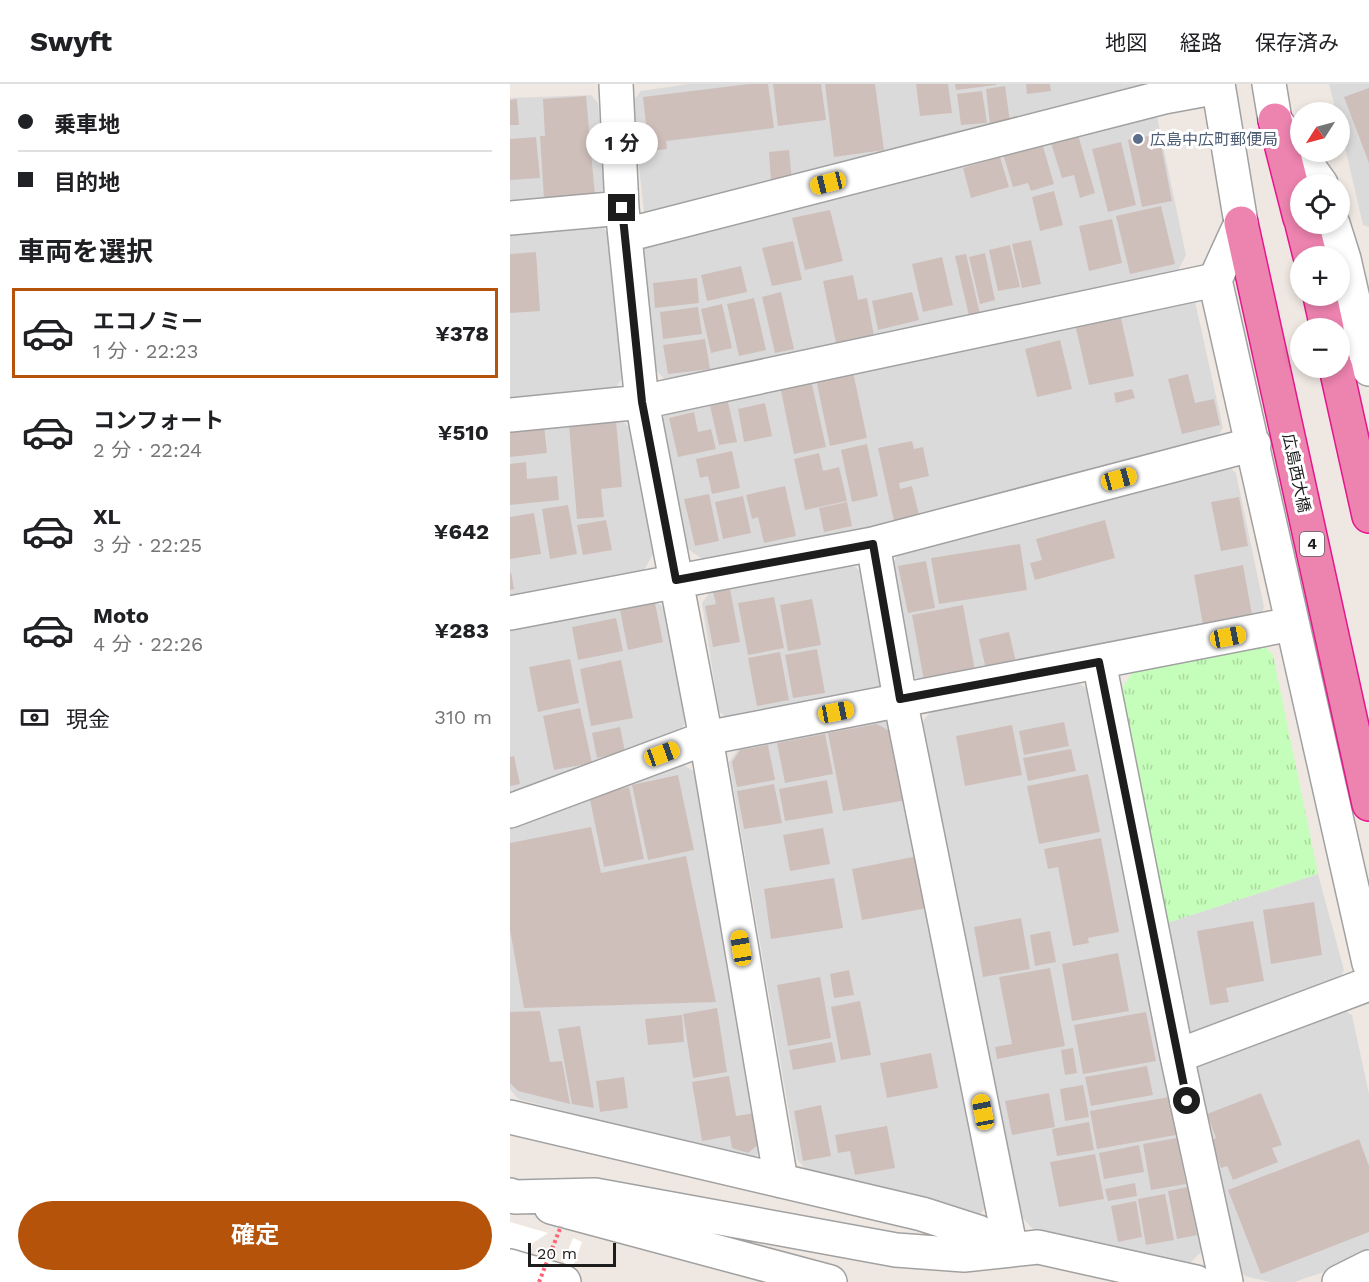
<!DOCTYPE html>
<html lang="ja">
<head>
<meta charset="utf-8">
<style>
  body { margin:0; font-family:"Work Sans","Noto Sans JP",sans-serif; background:#f6f6f6; color:#202124; height:100vh; display:flex; flex-direction:column; font-size:22px; white-space:nowrap }
  * { box-sizing:border-box; margin:0 }
  p { font-size:20px; color:#757577 }
  .icon { flex:none; width:33px; height:33px; fill:none; stroke:currentColor; stroke-width:2; stroke-linecap:round; stroke-linejoin:round }
  .map { position:relative; flex:1; overflow:hidden }
  .panel { display:flex; flex-direction:column; background:#fff; width:510px }
  .panel>* { flex:none }
  .banner { display:grid; align-content:center; height:132px; padding:0 18px; background:#fff }
  .needle { width:39px; rotate:234deg }
  .controls { position:absolute; left:780px; top:18px; display:grid; gap:12px }
  .controls a { display:grid; place-items:center; width:60px; height:60px; border-radius:50%; background:#fff; box-shadow:0 3px 9px #0003; font-size:30px }
  .scale { position:absolute; left:18px; bottom:15px; width:88px; box-sizing:border-box; padding-left:6px; border:3px solid #1d1d1d; border-top:0; font-size:16px; line-height:21px; white-space:nowrap; color:#1d1d1d; -webkit-text-stroke:4px #fff; paint-order:stroke }
  .end { position:absolute; width:27px; height:27px; margin:-14px; border:8px solid #1d1d1d; background:#fff; box-shadow:0 0 0 3px #fff }
  .from { border-radius:50% }
  .bubble { position:absolute; height:42px; border-radius:21px; background:#fff; box-shadow:0 3px 9px #0003; font-size:20px; font-weight:700; line-height:42px; text-align:center }
  .car { position:absolute; width:18px; height:36px; margin:-18px -9px; border-radius:8px; box-shadow:0 0 4px 2px #0007; background:linear-gradient(#f5c518 24%,#345 0 40%,#f5c518 0 76%,#345 0 86%,#f5c518 0) }
  .banner b { display:flex; align-items:center; gap:21px; height:57px; font-size:22px }
  .banner b+b { border-top:2px solid #e0e0e0 }
  .banner i { width:15px; height:15px; background:#202124 }
  ul { padding:0; list-style:none }
  li { display:flex; align-items:center; gap:18px; height:90px; margin:0 12px 9px; padding:0 6px; border:3px solid transparent; border-radius:0px }
  li div { flex:1 }
  li b { display:block; font-size:22px }
  li em { font-style:normal; font-weight:700 }
  li.active { border-color:#b45309 }
  li>.icon { width:54px; height:54px; stroke-width:1.5 }
  h2 { padding:0 18px; font-size:27px; line-height:72px }
  .pay { display:flex; align-items:center; gap:15px; height:66px; padding:0 18px; font-size:22px }
  .pay p { margin-inline-start:auto }
  .cta { display:flex; gap:12px; margin-top:auto; padding:12px 18px }
  .cta a { flex:1; height:69px; border-radius:36px; background:#b45309; color:#fff; font-size:24px; font-weight:700; line-height:69px; text-align:center }
  header { display:flex; align-items:center; gap:36px; box-sizing:border-box; height:84px; padding:0 30px; background:#fff; border-bottom:2px solid #e0e0e0 }
  header strong { font-size:28px }
  nav { display:flex; gap:33px; margin-inline-start:auto; font-size:21px }
  main { display:flex; flex:1; min-height:0 }
  .map>svg:first-child { display:block }
  .residential { fill:#dbdada }
  .park { fill:url(#park-tufts) }
  .pier { fill:#fff }
  .building { fill:#cfbfbb }
  .lines { fill:none; stroke-linecap:round; stroke-linejoin:round }
  .minor-casing { stroke:#a1a1a1; stroke-width:36 }
  .highway-casing { stroke:#e5178d; stroke-width:36 }
  .minor { stroke:#fff; stroke-width:33 }
  .highway { stroke:#ed83af; stroke-width:33 }
  .path-bridge { stroke:#ff6377; stroke-width:4; stroke-dasharray:3 3; stroke-linecap:butt }
  .route { stroke:#1d1d1d; stroke-width:8 }
  .service-dot { fill:#5c6f8a; stroke:#fff; stroke-width:2 }
  .labels { text-anchor:middle; stroke-width:6; stroke-linejoin:round; paint-order:stroke }
  .shield { fill:#fff; stroke:#616161; stroke-width:1.5 }
  .shield-label { font-size:15px; font-weight:bold; fill:#1d1d1d }
  .service-label { font-size:16px; fill:#4e5e75; stroke:#fff; text-anchor:start }
  .street-label { font-size:16px; fill:#1d1d1d; stroke:#fff }
</style>
</head>
<body>
<header>
<strong>Swyft</strong>
<nav><a>地図</a><a>経路</a><a>保存済み</a></nav>
</header>
<main>
<section class="panel">
<div class="banner">
<b><i class="from"></i>乗車地</b>
<b><i></i>目的地</b>
</div>
<h2>車両を選択</h2>
<ul>
<li class="active"><svg class="icon" aria-label="car" viewBox="0 0 24 24"><path d="M5 17H2v-5l4-1 3-4h7l3 4 3 1v5h-3M9 17h6M6 11h13"/><circle cx="7" cy="17" r="2"/><circle cx="17" cy="17" r="2"/></svg><div><b>エコノミー</b><p>1 分 · 22:23</p></div><em>¥378</em></li>
<li><svg class="icon" aria-label="car" viewBox="0 0 24 24"><path d="M5 17H2v-5l4-1 3-4h7l3 4 3 1v5h-3M9 17h6M6 11h13"/><circle cx="7" cy="17" r="2"/><circle cx="17" cy="17" r="2"/></svg><div><b>コンフォート</b><p>2 分 · 22:24</p></div><em>¥510</em></li>
<li><svg class="icon" aria-label="car" viewBox="0 0 24 24"><path d="M5 17H2v-5l4-1 3-4h7l3 4 3 1v5h-3M9 17h6M6 11h13"/><circle cx="7" cy="17" r="2"/><circle cx="17" cy="17" r="2"/></svg><div><b>XL</b><p>3 分 · 22:25</p></div><em>¥642</em></li>
<li><svg class="icon" aria-label="car" viewBox="0 0 24 24"><path d="M5 17H2v-5l4-1 3-4h7l3 4 3 1v5h-3M9 17h6M6 11h13"/><circle cx="7" cy="17" r="2"/><circle cx="17" cy="17" r="2"/></svg><div><b>Moto</b><p>4 分 · 22:26</p></div><em>¥283</em></li>
</ul>
<div class="pay"><svg class="icon" aria-label="cash" viewBox="0 0 24 24"><path d="M3 7h18v10H3z"/><circle cx="12" cy="12" r="2"/></svg>現金<p>310 m</p></div>
<div class="cta"><a>確定</a></div>
</section>
<div class="map">
<svg width="859" height="1198" viewBox="0 0 859 1198">
  <defs>
    <pattern id="park-tufts" width="24" height="20" patternUnits="userSpaceOnUse" patternTransform="scale(1.5)"><rect width="24" height="20" fill="#c5fdbb"/><path d="M3 7l-1-3M5 7V3M7 7l1-3M15 17l-1-3M17 17v-4M19 17l1-3" fill="none" stroke="#a9d8a0"/></pattern>
  </defs>
  <rect width="100%" height="100%" fill="#efe8e2"/>
  <path class="residential" d="M178 0H638L642 10 134 129 122 18 131 7Z
    M819 0H859V143L853 141 830 42V28H826Z
    M81 11 88 19 96 103 88 115 0 123V14Z
    M645 23 676 171 667 188 156 297 146 286 132 169 145 152Z
    M89 139 102 154 114 292 99 312 0 321V147Z
    M685 217 713 344 707 353 364 442 194 476 178 465 152 335 165 318Z
    M106 331 121 345 145 467 134 486 0 513V341Z
    M718 382 726 389 754 523 749 536 417 600 402 591 380 486 390 466Z
    M341 480 357 492 378 596 368 608 223 637 209 628 192 519 202 505Z
    M141 515 157 525 177 635 166 656 0 716V543Z
    M566 598 583 608 695 1164 678 1181 523 1145 509 1130 409 642 422 626Z
    M368 633 388 646 482 1117 469 1131 297 1087 287 1075 219 678 231 661Z
    M165 676 187 689 255 1064 241 1076 8 1015 0 1005V737Z
    M808 790 834 886 829 896 687 951 676 944 657 839Z
    M828 923 842 931 859 1010V1164L829 1183 784 1198H759L735 1192 723 1177 682 991 693 974Z"/>
  <path class="park" d="M753 560 763 571 808 790 657 839 609 609 625 584Z"/>
  <path class="pier" d="M0 1138 38 1149 23 1159 12 1198H0Z
    M63 1154 72 1158 58 1198H46Z"/>
  <path class="building" d="M239 0H258L264 44 156 57 157 65 139 67 133 13Z
    M263 0H311L316 36 268 42Z
    M315 0H365L374 66 324 73Z
    M406 0H438L442 29 410 32Z
    M445 0H486V1L446 6Z
    M516 0H540L541 7 517 10Z
    M495 2 500 38 480 41 476 5Z
    M859 4V79L834 13Z
    M472 7 477 39 451 41 447 10Z
    M76 12 85 112 34 115 30 52H35L33 15Z
    M7 15 9 41H0V16Z
    M649 50 662 117 632 123 618 56Z
    M568 51 585 109 570 114 564 91 552 94 541 59Z
    M26 53 30 94 0 96V55Z
    M611 58 626 121 598 128 582 65Z
    M532 59 544 100 521 107 518 99 503 103 493 70Z
    M279 66 282 96 261 98 259 68Z
    M490 73 499 103 461 114 453 84Z
    M544 107 553 141 530 147 522 113Z
    M651 122 665 180 620 190 606 132Z
    M320 126 333 177 295 186 282 134Z
    M602 135 612 179 579 187 569 142Z
    M521 156 531 200 512 204 502 160Z
    M283 157 292 196 262 202 252 164Z
    M500 161 510 203 488 207 479 166Z
    M26 168 30 227 0 229V170Z
    M475 169 485 216 470 220 459 173Z
    M456 170 470 230 459 232 445 172Z
    M432 173 443 221 413 228 402 180Z
    M231 182 237 208 197 217 191 191Z
    M343 191 348 216 357 214 364 252 326 259 313 197Z
    M187 194 189 219 145 224 143 199Z
    M271 208 284 265 265 269 252 213Z
    M402 208 409 236 368 246 362 217Z
    M244 214 256 266 229 272 217 220Z
    M212 220 222 264 201 269 191 225Z
    M188 223 192 250 153 255 150 228Z
    M610 230 624 292 579 301 565 240Z
    M195 255 200 285 158 290 153 261Z
    M550 256 562 305 527 313 515 265Z
    M343 288 357 354 320 362 306 295Z
    M678 290 685 319 704 315 710 341 672 350 658 295Z
    M301 296 316 363 284 370 270 302Z
    M622 305 625 314 606 319 604 309Z
    M218 318 227 358 209 361 200 322Z
    M255 319 262 352 234 358 228 325Z
    M184 328 188 348 201 345 206 365 168 373 159 334Z
    M106 337 112 403 91 405 94 433 67 435 59 341Z
    M34 341 37 369 0 373V345Z
    M402 357 404 365 413 363 419 392 389 399 390 405 402 402 409 431 384 437 368 364Z
    M357 360 368 412 342 418 331 366Z
    M222 367 230 404 202 410 198 392 190 394 186 375Z
    M309 369 313 387 329 383 337 417 295 426 284 375Z
    M16 378 17 395 47 392 49 416 0 421V380Z
    M275 402 286 452 254 459 248 433 242 435 236 411Z
    M199 410 209 457 185 462 174 415Z
    M233 412 241 449 213 455 205 418Z
    M729 413 738 462 711 467 701 418Z
    M337 418 342 442 314 448 309 424Z
    M58 421 67 470 40 475 32 425Z
    M24 429 31 470 0 475V433Z
    M96 436 102 466 73 471 67 441Z
    M595 436 605 474 525 496 520 479 532 476 526 455Z
    M510 460 517 506 429 520 421 474Z
    M416 477 425 524 398 529 388 482Z
    M733 481 742 531 693 541 684 491Z
    M1 488 4 505 0 506V489Z
    M220 505 230 558 203 563 195 522 206 520 203 508Z
    M264 513 274 564 238 571 228 519Z
    M302 515 311 561 278 567 270 521Z
    M145 519 153 558 118 566 110 526Z
    M453 521 465 587 414 597 402 531Z
    M106 534 113 567 68 576 62 543Z
    M499 548 506 578 476 585 469 555Z
    M307 565 315 609 283 614 275 571Z
    M270 568 279 616 247 622 238 574Z
    M60 575 69 619 28 628 19 583Z
    M111 576 123 634 81 642 70 585Z
    M70 624 82 679 44 686 33 632Z
    M554 638 559 662 514 671 509 647Z
    M367 640 385 650 397 716 333 727 318 649Z
    M502 641 512 691 455 702 446 652Z
    M110 643 115 668 87 674 82 649Z
    M315 650 323 690 275 699 267 659Z
    M258 661 265 696 227 703 222 678 230 666Z
    M561 665 566 687 518 697 513 674Z
    M4 672 10 700 0 702V673Z
    M578 690 590 748 529 760 517 702Z
    M168 691 184 766 138 776 122 701Z
    M317 696 323 729 275 737 269 705Z
    M264 700 272 739 234 745 227 707Z
    M119 703 134 775 94 783 79 711Z
    M81 743 91 789 176 772 206 918 14 924 0 846V759Z
    M313 744 320 780 280 787 273 751Z
    M591 754 609 848 578 854 579 859 563 862 548 783 538 785 534 765Z
    M408 772 418 824 352 836 342 785Z
    M324 794 333 844 261 855 254 805Z
    M804 818 812 871 761 880 753 826Z
    M511 834 520 885 473 893 464 843Z
    M743 837 754 897 716 904 719 918 700 921 687 847Z
    M540 847 546 878 525 882 520 851Z
    M608 869 619 927 562 937 552 880Z
    M540 884 555 962 487 975 485 963 502 960 489 893Z
    M339 886 344 911 324 914 320 890Z
    M310 893 321 954 278 962 267 901Z
    M350 917 361 971 331 976 321 923Z
    M207 924 217 988 183 994 173 930Z
    M30 927 40 978 52 977 60 1020 8 1007 0 999V928Z
    M636 928 646 977 573 990 564 941Z
    M172 931 174 958 138 961 135 935Z
    M70 942 84 1024 62 1020 48 945Z
    M322 958 326 978 283 986 279 966Z
    M563 964 567 989 555 991 551 966Z
    M421 969 428 1004 377 1014 370 979Z
    M637 982 643 1011 581 1022 575 993Z
    M219 992 226 1032 245 1029 250 1059 238 1069 222 1064 220 1052 192 1057 182 998Z
    M114 993 118 1024 90 1028 86 997Z
    M573 1001 579 1033 555 1037 550 1005Z
    M539 1009 545 1043 502 1051 495 1017Z
    M751 1009 772 1061 762 1064 768 1078 723 1096 717 1082 711 1084 701 1056 706 1054 697 1030Z
    M659 1013 666 1051 587 1065 580 1027Z
    M311 1021 321 1072 293 1077 284 1027Z
    M579 1038 584 1066 547 1072 542 1045Z
    M377 1042 385 1084 345 1091 340 1067 328 1069 325 1051Z
    M667 1054 676 1100 641 1106 633 1060Z
    M849 1055 859 1082V1148L751 1190 718 1106Z
    M629 1061 634 1088 594 1095 589 1069Z
    M585 1070 594 1115 549 1123 540 1078Z
    M625 1099 627 1112 598 1117 595 1105Z
    M678 1103 687 1151 667 1155 658 1107Z
    M655 1110 664 1156 636 1161 628 1115Z
    M626 1117 632 1153 608 1158 601 1122Z"/>
  <g class="lines">
    <defs>
      <path id="minor" d="M106 0 112 124 132 318 196 654 271 1097
        M708 0 731 139 705 196 859 879
        M759 0 765 36 811 100
        M0 134 112 124
        M823 140 834 175 859 285
        M116 151 654 13 708 3
        M0 331 132 318 705 196
        M0 529 363 460 744 360
        M589 578 667 972 716 1198
        M0 727 196 654 782 540
        M667 972 859 900
        M0 1033 412 1130 468 1148 501 1166 528 1163 686 1198
        M0 1111 5 1113 85 1111 386 1166 454 1171 501 1166 390 615 363 460
        M41 1123 320 1198
        M0 1182 54 1198
        M829 1198 859 1183"/>
      <path id="highway" d="M765 36 790 134
        M731 139 859 720
        M792 140 800 172
        M810 212 817 244
        M826 284 859 432"/>
    </defs>
    <use href="#minor" class="minor-casing"/>
    <use href="#highway" class="highway-casing"/>
    <use href="#minor" class="minor"/>
    <use href="#highway" class="highway"/>
    <path class="path-bridge" d="M29 1198 51 1142"/>
  </g>
  <g class="lines">
    <path class="route" d="M112 124 132 318 166 496 363 460 390 615 589 578 677 1017"/>
  </g>
  <circle class="service-dot" cx="628" cy="55" r="6"/>
  <g class="labels">
    <rect class="shield" x="790" y="448" width="24" height="24" rx="4.5"/>
    <g class="shield-label">
      <text x="802" y="465">4</text>
    </g>
    <g class="service-label">
      <text x="640" y="61">広島中広町郵便局</text>
    </g>
    <g class="street-label">
      <text transform="translate(787 389) rotate(78)" y="6">広島西大橋</text>
    </g>
  </g>
</svg>
<div class="controls">
<a><svg class="needle" viewBox="-14 -14 28 28"><path d="M0-13l5 13h-10z" fill="#e53935"/><path d="M0 13l5-13h-10z" fill="#757577"/></svg></a>
<a><svg class="icon" aria-label="locate" viewBox="0 0 24 24"><circle cx="12" cy="12" r="6"/><path d="M12 2v4M12 18v4M2 12h4M18 12h4"/></svg></a>
<a>+</a>
<a>−</a>
</div>
<div class="scale">20 m</div>
<i class="end from" style="left:677px;top:1017px"></i>
<i class="end" style="left:112px;top:124px"></i>
<div class="bubble" style="left:76px;top:38px;width:72px">1 分</div>
<i class="car" style="left:318px;top:99px;rotate:256deg"></i>
<i class="car" style="left:609px;top:395px;rotate:75deg"></i>
<i class="car" style="left:718px;top:553px;rotate:79deg"></i>
<i class="car" style="left:326px;top:628px;rotate:79deg"></i>
<i class="car" style="left:152px;top:670px;rotate:70deg"></i>
<i class="car" style="left:231px;top:864px;rotate:351deg"></i>
<i class="car" style="left:473px;top:1028px;rotate:349deg"></i>
</div>
</main>
</body>
</html>
